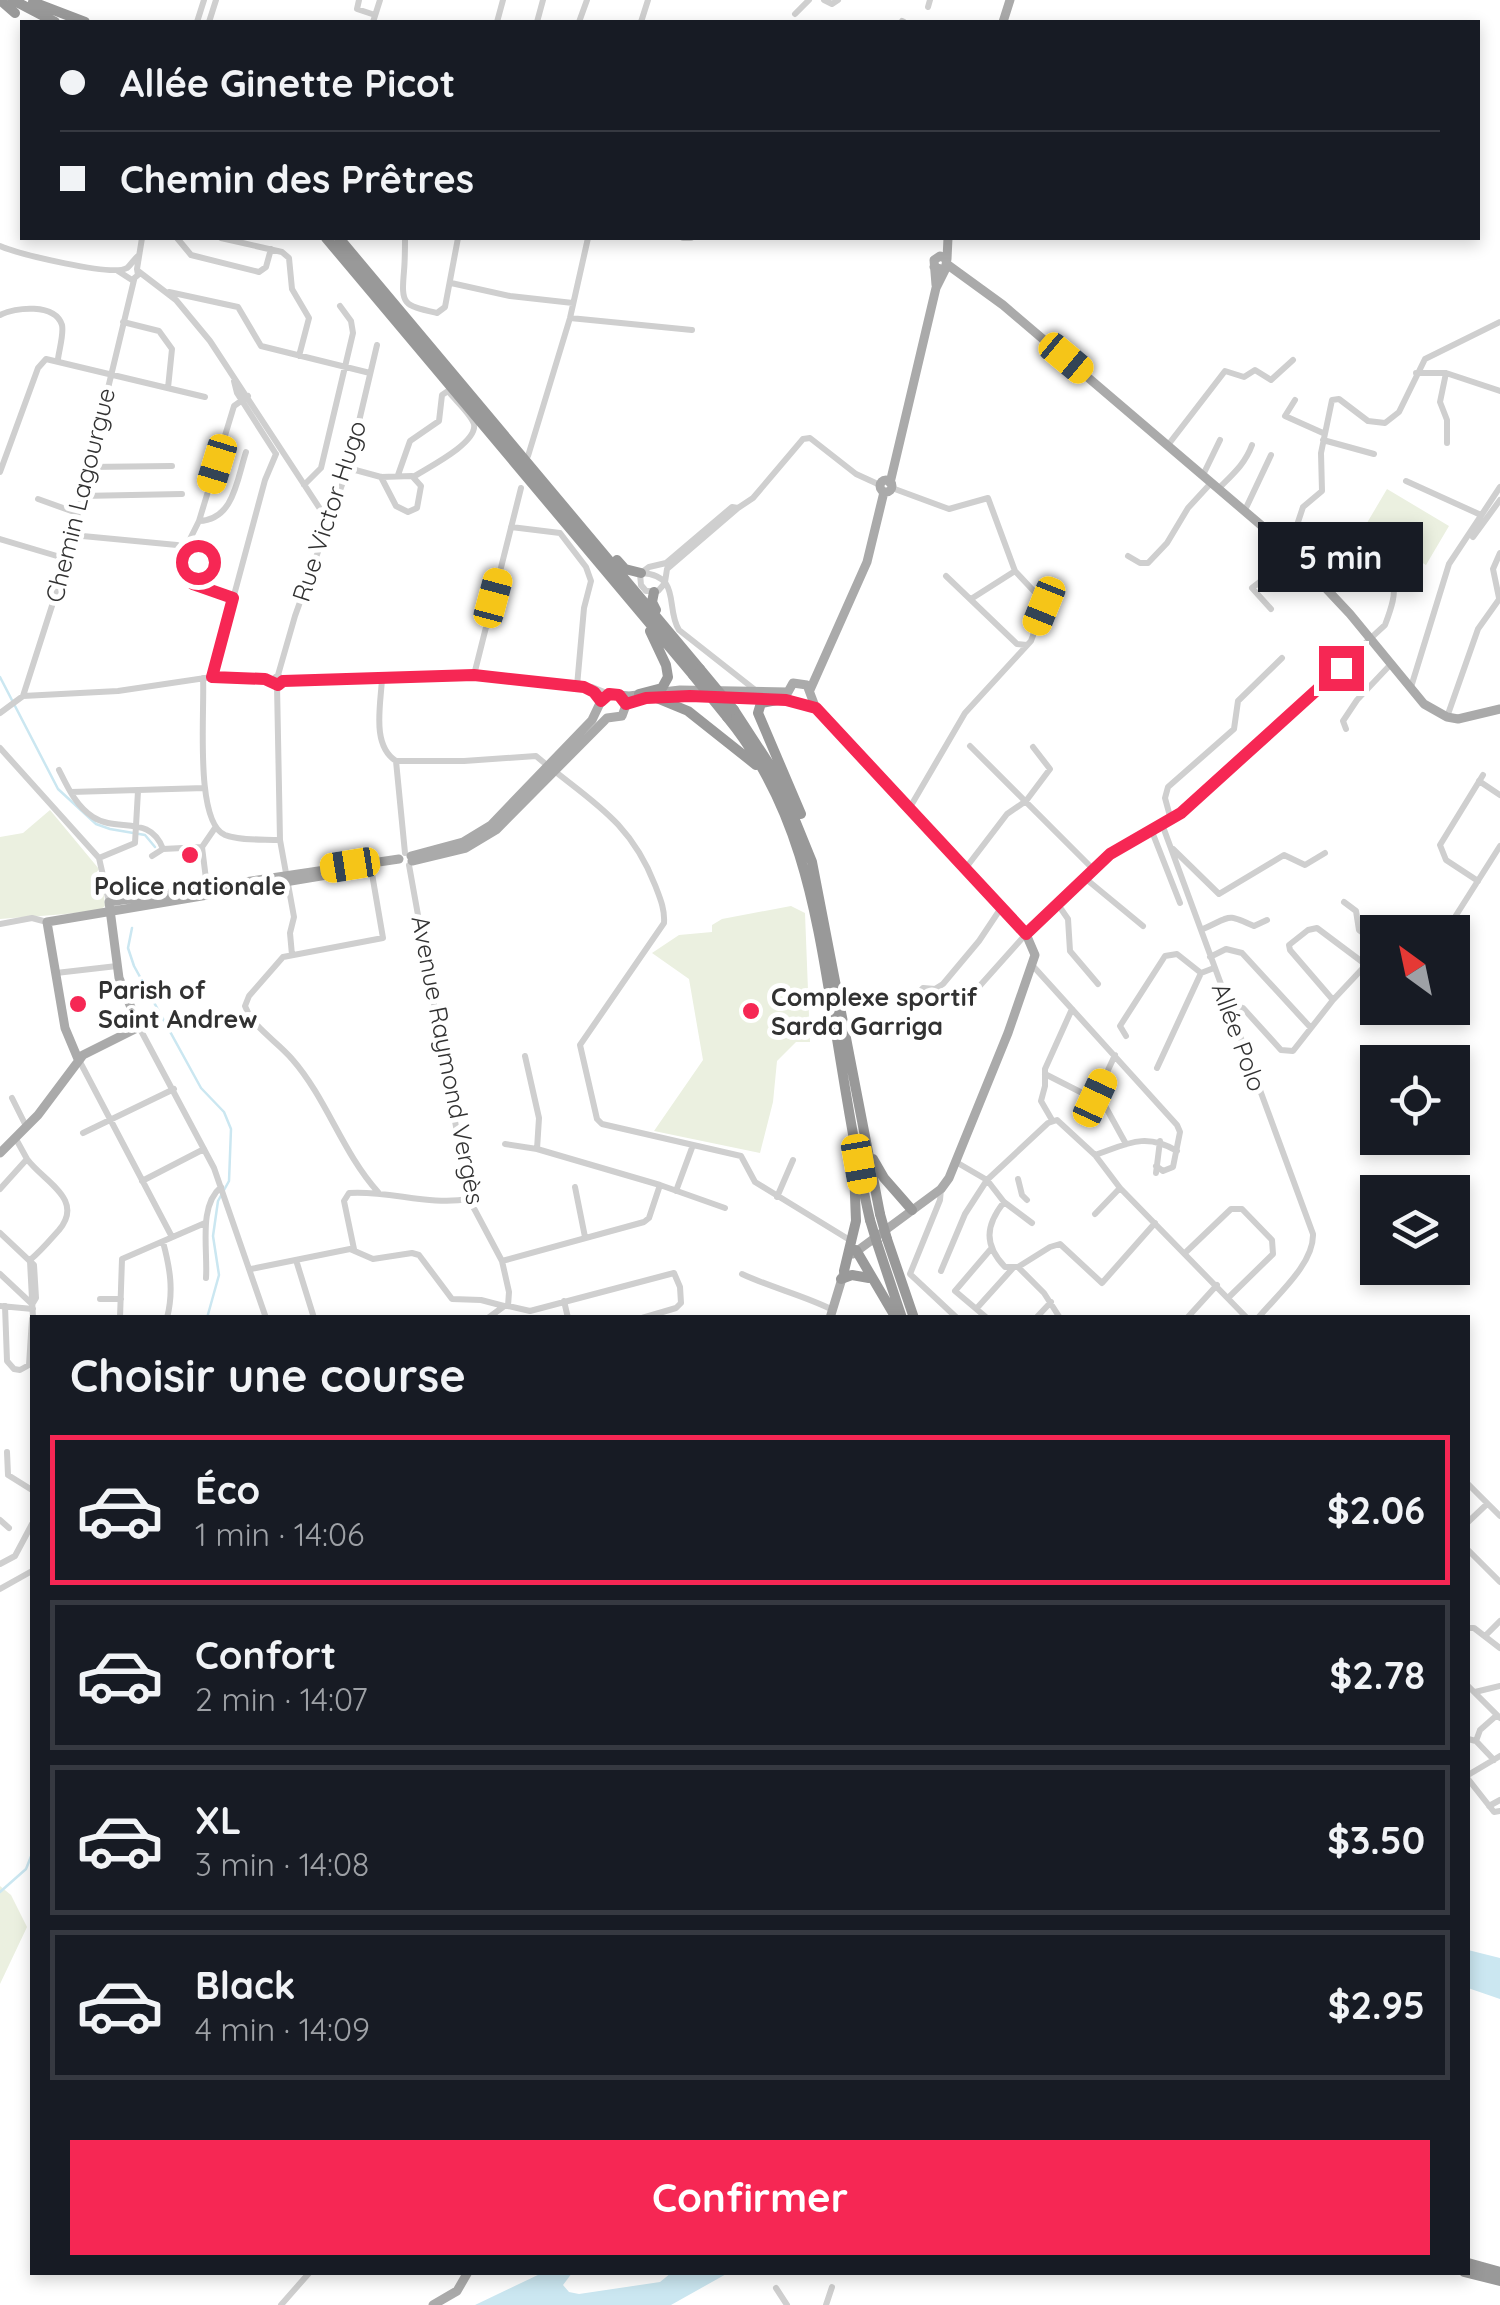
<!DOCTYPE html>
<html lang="fr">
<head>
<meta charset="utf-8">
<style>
  body { margin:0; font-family:Quicksand,sans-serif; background:#20242c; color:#f1f3f6; height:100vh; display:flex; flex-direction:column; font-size:38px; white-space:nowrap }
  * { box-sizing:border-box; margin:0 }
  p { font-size:32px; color:#9ea1a6 }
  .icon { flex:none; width:55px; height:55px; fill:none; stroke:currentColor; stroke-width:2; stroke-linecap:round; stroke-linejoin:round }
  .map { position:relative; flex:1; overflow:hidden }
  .drawer { position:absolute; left:30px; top:1315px; width:1440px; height:960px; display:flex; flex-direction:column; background:#171b24; border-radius:0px; box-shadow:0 5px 15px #0003 }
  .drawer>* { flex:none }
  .banner { position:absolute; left:20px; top:20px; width:1460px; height:220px; border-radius:0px; box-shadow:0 5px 15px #0003; display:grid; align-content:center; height:220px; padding:0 40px; background:#171b24 }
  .needle { width:65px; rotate:327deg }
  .fabs { position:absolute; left:1360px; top:915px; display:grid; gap:20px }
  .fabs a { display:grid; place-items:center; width:110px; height:110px; border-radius:0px; background:#171b24; box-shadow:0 5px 15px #0003; font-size:50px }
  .end { position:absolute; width:45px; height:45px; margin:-22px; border:12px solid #f62754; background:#fff; box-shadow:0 0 0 5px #fff }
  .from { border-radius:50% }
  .bubble { position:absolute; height:70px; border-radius:0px; background:#171b24; box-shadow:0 5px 15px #0003; font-size:32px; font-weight:800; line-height:70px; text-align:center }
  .car { position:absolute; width:30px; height:60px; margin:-30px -15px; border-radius:12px; box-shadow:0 0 8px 2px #0007; background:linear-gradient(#f5c518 24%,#345 0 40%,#f5c518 0 76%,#345 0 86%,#f5c518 0) }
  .banner b { display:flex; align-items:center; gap:35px; height:95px; font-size:38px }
  .banner b+b { border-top:2px solid #363941 }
  .banner i { width:25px; height:25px; background:#f1f3f6 }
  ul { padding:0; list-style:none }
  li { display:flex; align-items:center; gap:30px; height:150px; margin:0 20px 15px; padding:0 20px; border:5px solid #363941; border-radius:0px }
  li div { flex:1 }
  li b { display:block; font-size:38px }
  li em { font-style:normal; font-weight:800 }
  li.current { border-color:#f62754 }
  li>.icon { width:90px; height:90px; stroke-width:1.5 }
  h2 { padding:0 40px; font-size:45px; line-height:120px }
  .cta { display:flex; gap:20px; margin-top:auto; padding:20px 40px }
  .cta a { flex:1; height:115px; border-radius:0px; background:#f62754; color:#fff; font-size:40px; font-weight:800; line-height:115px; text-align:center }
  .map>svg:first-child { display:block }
  .green { fill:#ebf0e0 }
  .water { fill:#cbe7f1 }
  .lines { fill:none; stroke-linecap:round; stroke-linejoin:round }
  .stream { stroke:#cbe7f1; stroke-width:2.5 }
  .minor { stroke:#cfcfcf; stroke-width:6 }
  .major { stroke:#aaa; stroke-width:9 }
  .highway { stroke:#999; stroke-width:10 }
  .highway-bridge { stroke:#999; stroke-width:10 }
  .route { stroke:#f62754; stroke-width:12 }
  .poi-dot { fill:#f62754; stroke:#fff; stroke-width:4 }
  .labels { text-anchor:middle; stroke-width:10; stroke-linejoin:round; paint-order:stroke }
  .street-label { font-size:25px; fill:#323232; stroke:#fff }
  .poi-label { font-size:25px; font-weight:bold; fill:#323232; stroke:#fff; text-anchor:start }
</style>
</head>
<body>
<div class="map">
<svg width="1500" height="2305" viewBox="0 0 1500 2305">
  <rect width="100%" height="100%" fill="#fff"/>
  <path class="green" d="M1387 489 1449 526 1426 565 1364 528Z
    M50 810 99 869 96 873 103 885 105 906 100 910C66 915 34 916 0 919V837L23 833Z
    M791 906 805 913 810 1042H796L777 1061 773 1102 760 1153 654 1131 703 1060 689 979 652 953 679 935 712 932V925L722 919Z
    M0 1886 11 1895 27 1927 0 1984Z"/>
  <path class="water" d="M1468 1950 1500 1958V1999L1468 1988Z
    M542 2273H572L563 2285 569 2292 579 2294 660 2282 671 2273H728L671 2305H475Z"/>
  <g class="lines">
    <path class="stream" d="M0 677 58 789 96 824 110 829 145 835 155 847
      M132 928 128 948 134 966 201 1088 224 1112 231 1129 229 1181 218 1201 213 1236 219 1275 207 1318
      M0 1892 26 1869 32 1854"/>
    <path class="minor" d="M359 0 357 9 375 15
      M824 0 832 4 838 0
      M928 7 930 0
      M795 14 809 0
      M902 21 904 22
      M197 22 204 0
      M209 22 216 0
      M373 22 380 0
      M497 22 503 0
      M537 22 543 0
      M579 22 587 0
      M641 22 648 0
      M177 238 191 255 259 272 266 267 271 249
      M221 238 282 252 289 258 292 289 309 318 299 356
      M405 238C405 249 405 260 404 271 401 305 403 305 437 313L445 307 458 238
      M683 238H691
      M0 246C19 254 112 277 127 268 129 267 136 257 138 256
      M137 269 142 238
      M118 271 132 280 138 275 137 269
      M138 271 176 300 210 341 328 521
      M451 283 510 296 573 303
      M169 292 238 307 261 346 370 373
      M0 315C15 307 55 303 62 325 64 334 59 350 58 359
      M570 318 692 330
      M123 322 159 331 172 349 168 388
      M1416 373H1446L1500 391
      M1446 373 1440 402 1447 420V443
      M234 381 237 393 276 454
      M1295 400 1285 416 1323 433
      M1323 440 1374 454
      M1168 445 1225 371 1244 377 1255 370 1271 380 1293 360
      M528 456 570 318 588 238
      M88 467 172 466
      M348 468 381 477 412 476 421 486 417 508 408 512 396 506 381 477
      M0 472 38 368 46 359 205 397
      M398 475 410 441 439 421 442 395 448 391C455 400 471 414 474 424 478 443 427 468 413 477
      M1203 475 1220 440
      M1406 481 1481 515
      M304 485 321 468 353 333 351 321 340 306
      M892 488 949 509 988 498 1015 571 1045 603 1031 641 965 713 909 809
      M1219 488C1233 474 1245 464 1252 445
      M81 496 182 494
      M38 499 77 513
      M1245 510 1271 455
      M199 521C234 520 237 479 246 452
      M511 527 560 533 586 567 591 581 584 608 577 686
      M72 535 177 545
      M1473 537 1500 500
      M0 539 67 559
      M1289 549 1303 507 1322 491 1321 453 1332 400 1339 399 1368 421 1385 423 1399 412 1425 359 1500 322
      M1128 556 1140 563H1148L1167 543 1188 508 1211 483
      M641 573 649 567 666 563 732 507 738 508 753 498 803 439 810 438 856 474 880 485
      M642 573C682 576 665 608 679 630L754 689
      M640 574 641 585 646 591H658L665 583
      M946 576 1017 644 1027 645
      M665 582 667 569 738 508
      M233 598 193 584 198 556 187 545 199 521 234 406 248 396
      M1499 598 1493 569 1500 553
      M971 599 1015 571
      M1271 609 1252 588 1295 555
      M278 675 283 680 278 685 273 679 278 675 295 616 348 468 377 345
      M474 675 521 488
      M212 677 265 480 276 454
      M203 678C205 709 194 822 225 835 241 841 263 839 280 840
      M382 678C381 704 371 745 396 761H464L536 756C588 800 629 818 655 885 660 898 665 909 664 923L580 1045 597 1119 602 1124 741 1156 755 1182 853 1242
      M283 681 474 675 592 687 609 694
      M277 685 280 840 294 917 290 933 292 955
      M1411 687 1449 564 1500 487
      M23 696 67 559 134 280
      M0 713 23 696 118 691 212 677 273 681
      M1447 717 1478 629 1500 598
      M1346 729 1343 721 1357 700 1391 664
      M970 746 1094 870
      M0 748 99 858 109 902
      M396 761 405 853
      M59 770C68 788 76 806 93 817 117 833 150 814 163 849
      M1479 781 1500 795
      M71 792 205 788
      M1171 820 1165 798 1168 787 1234 729 1238 701 1282 658
      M1162 824 1313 1234C1314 1264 1276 1296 1258 1318
      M1151 829 1180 903
      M1173 849 1219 894 1284 855 1305 865 1325 853
      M152 856 163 849 202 847
      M99 858 135 843 138 791
      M409 865 469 1199 502 1261 509 1292 508 1306H504
      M371 868 383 938 283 957 249 996 245 1006C253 1028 277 1041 292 1059 327 1099 342 1152 378 1192
      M965 869 1007 814 1026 801 1050 769 1033 747
      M1086 879 1143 926
      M1478 881 1446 860 1440 845 1483 775
      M207 887 202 847 215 828
      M1344 902 1356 911 1359 930 1378 944
      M1059 906 1068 919 1070 951 1098 984
      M0 924 32 918 47 922
      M1203 929C1232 916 1226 913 1254 926L1267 920
      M1435 932 1448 928 1500 846
      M1210 957 1226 949 1242 953 1311 1028
      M1033 966 1177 1125 1180 1132 1173 1167 1163 1171 1156 1166
      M56 973 117 966
      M913 999 923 988 935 989 943 984 979 941 1001 908
      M968 999 1026 934 1110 855 1181 813 1385 625C1399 588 1399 577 1367 553
      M1333 1000 1290 950 1289 945 1308 930 1317 928 1365 964
      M1227 1003 1243 1008 1281 1050 1293 1051 1333 1000 1378 952
      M139 1027 214 1168 266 1318
      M1126 1036 1120 1026 1165 956 1177 954 1201 973 1214 968
      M525 1056 539 1118 537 1149 660 1185
      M79 1060 172 1237
      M1157 1068 1201 973
      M1045 1074 1104 1104 1126 1144
      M12 1098 26 1126
      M1095 1098 1115 1055
      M1052 1120 1041 1101 1045 1086V1069L1072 1009
      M83 1133 174 1089
      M505 1144 537 1149
      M1095 1155C1127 1144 1145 1132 1177 1151
      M27 1159C44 1182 85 1199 59 1230 50 1240 41 1251 30 1260
      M956 1162 987 1180 1004 1202 1032 1223
      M1156 1173 1160 1141
      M1018 1179 1022 1195 1027 1200
      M142 1181 204 1149
      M575 1187 585 1237
      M0 1189 27 1159 16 1139
      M941 1189 940 1200 910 1274 957 1318
      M676 1191 693 1145
      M777 1197 793 1160
      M1004 1202C985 1226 984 1245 1005 1267H1018L1044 1293 1060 1318
      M1095 1214 1120 1188
      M0 1233 34 1265 36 1298 33 1303
      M163 1242C170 1268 174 1291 167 1318
      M354 1249 344 1201 349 1193C389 1190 428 1206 469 1199
      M1186 1252 1231 1209H1242L1272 1240 1273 1254 1229 1297
      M296 1260 314 1318
      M30 1261 33 1318
      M502 1261 644 1222 649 1218 660 1185 725 1208
      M1018 1267 1050 1247 1060 1244 1102 1283 1155 1223
      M251 1269 350 1249 373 1259 412 1253 419 1255 452 1299 481 1300 504 1306
      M941 1271 965 1214 987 1180 1048 1123 1057 1120 1095 1155 1120 1188 1247 1318
      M0 1274 32 1304
      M742 1274C772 1288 803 1295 833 1310
      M206 1278C208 1250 198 1206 221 1187
      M100 1299H121
      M564 1301 568 1318
      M0 1306 33 1309
      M5 1306 7 1361 14 1369 20 1370 29 1365 32 1319
      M508 1306 530 1311 674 1273 680 1287 681 1303 676 1308 642 1318
      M977 1308 1013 1268
      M120 1318 122 1259 205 1223
      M488 1318 503 1307
      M987 1318 955 1291 990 1250
      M1036 1318 1051 1302
      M1187 1318 1217 1285
      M7 1452 8 1475 32 1490
      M1468 1484 1500 1516
      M0 1520 9 1528
      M1468 1522 1486 1505
      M1468 1550 1500 1582
      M0 1564 15 1556 32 1524
      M0 1589 32 1571
      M1468 1628H1474L1500 1648
      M1485 1636 1500 1621
      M1468 1686 1500 1718
      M1475 1692 1500 1686
      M1468 1739 1476 1741 1480 1730 1497 1715
      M1476 1741 1494 1760
      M1468 1775 1500 1756
      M1468 1779 1494 1812 1500 1811
      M1489 1806 1500 1800
      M776 2288 787 2305
      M281 2305 310 2272
      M826 2305 832 2287"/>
    <path class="major" d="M1003 22 1010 0
      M947 259 948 238
      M948 265 1003 305 1289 549 1350 614 1424 704 1447 717 1458 719 1500 709
      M934 267 945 270 947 259 940 256 934 260 936 285
      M880 486a6 6 0 1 1 12 0a6 6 0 1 1-12 0Z
      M890 483 936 288 945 270
      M810 690 867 562 884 492
      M788 692 793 683 807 685 816 709 1026 934 1035 955 1008 1033 949 1178 941 1189 853 1254
      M771 700H790L816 709
      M607 718 622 716 626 705
      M411 856 463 842 491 825 592 720 602 699 609 694 629 696 680 690 788 692
      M412 861 466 848 496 830 607 718
      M78 1059 65 1028 47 922 369 868
      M0 1153 38 1115 83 1055 139 1027 119 978 109 902 399 859
      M830 1318 844 1272
      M433 2305 457 2291 468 2272"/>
    <path class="highway" d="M0 0 15 13
      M13 0 55 22
      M33 2 85 22
      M326 238 693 675
      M339 238 700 669
      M617 560 625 569 641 573
      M654 592 652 602 656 610
      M639 694 662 688 668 677 666 665 650 631
      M654 697 688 711 756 765
      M777 700 761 703 758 713 801 814
      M734 710 777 776 812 862 880 1214
      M727 717C797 802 815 903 832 1009 844 1079 854 1151 870 1220
      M873 1159 884 1178 912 1210
      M887 1239 914 1318
      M877 1243 902 1318
      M856 1250 896 1318
      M844 1271 856 1221 854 1170
      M841 1279 852 1275 869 1278
      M1468 2263 1500 2272
      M1464 2272 1500 2281"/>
    <path class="highway-bridge" d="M700 669 734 710
      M693 675 727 717
      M880 1214 887 1239
      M870 1220 877 1243"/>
  </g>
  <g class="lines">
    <path class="route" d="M198 562 193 584 233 598 212 677 265 679 278 685 283 681 474 675 584 687 594 692 601 701 609 694 619 695 626 704 646 698 690 696 786 700 816 708 1026 934 1110 854 1181 813 1341 668"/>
  </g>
  <g class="poi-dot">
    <circle cx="190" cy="855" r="10"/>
    <circle cx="78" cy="1004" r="10"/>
    <circle cx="751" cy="1011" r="10"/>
  </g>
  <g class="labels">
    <g class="street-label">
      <text transform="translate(80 495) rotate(-76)" y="9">Chemin Lagourgue</text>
      <text transform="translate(329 511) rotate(-72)" y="9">Rue Victor Hugo</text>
      <text transform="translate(1239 1037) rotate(70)" y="9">Allée Polo</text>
      <text transform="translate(448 1060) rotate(79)" y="9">Avenue Raymond Vergès</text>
    </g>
    <g class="poi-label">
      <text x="190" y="895" text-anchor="middle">Police nationale</text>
      <text x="98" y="999">Parish of<tspan x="98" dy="29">Saint Andrew</tspan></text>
      <text x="771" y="1006">Complexe sportif<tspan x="771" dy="29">Sarda Garriga</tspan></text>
    </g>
  </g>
</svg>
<div class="fabs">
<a><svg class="needle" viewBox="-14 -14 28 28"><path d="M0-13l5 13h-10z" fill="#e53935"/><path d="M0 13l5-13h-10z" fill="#9ea1a6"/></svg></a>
<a><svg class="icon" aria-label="locate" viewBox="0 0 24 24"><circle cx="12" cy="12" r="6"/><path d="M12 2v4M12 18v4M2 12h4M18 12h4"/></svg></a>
<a><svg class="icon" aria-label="layers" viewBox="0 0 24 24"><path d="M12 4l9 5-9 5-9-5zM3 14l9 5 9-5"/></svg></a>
</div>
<i class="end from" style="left:198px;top:562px"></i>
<i class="end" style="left:1341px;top:668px"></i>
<div class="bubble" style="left:1258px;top:522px;width:165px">5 min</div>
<i class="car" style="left:1066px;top:358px;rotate:130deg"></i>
<i class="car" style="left:217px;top:464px;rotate:197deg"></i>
<i class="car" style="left:493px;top:598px;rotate:15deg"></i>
<i class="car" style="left:1044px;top:606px;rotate:202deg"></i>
<i class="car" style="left:350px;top:865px;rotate:261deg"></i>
<i class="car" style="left:1095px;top:1098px;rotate:25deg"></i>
<i class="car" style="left:859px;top:1164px;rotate:170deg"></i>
<div class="banner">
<b><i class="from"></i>Allée Ginette Picot</b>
<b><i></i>Chemin des Prêtres</b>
</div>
<section class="drawer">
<h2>Choisir une course</h2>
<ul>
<li class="current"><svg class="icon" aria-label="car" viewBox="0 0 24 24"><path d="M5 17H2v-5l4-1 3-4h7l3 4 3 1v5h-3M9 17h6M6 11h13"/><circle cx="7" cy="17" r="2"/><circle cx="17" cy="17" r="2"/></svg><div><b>Éco</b><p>1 min · 14:06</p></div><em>$2.06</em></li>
<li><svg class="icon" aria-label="car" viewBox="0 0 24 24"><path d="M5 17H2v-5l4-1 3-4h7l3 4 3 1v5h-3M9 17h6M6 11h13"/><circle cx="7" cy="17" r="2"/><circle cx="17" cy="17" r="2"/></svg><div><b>Confort</b><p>2 min · 14:07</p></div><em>$2.78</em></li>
<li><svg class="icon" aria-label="car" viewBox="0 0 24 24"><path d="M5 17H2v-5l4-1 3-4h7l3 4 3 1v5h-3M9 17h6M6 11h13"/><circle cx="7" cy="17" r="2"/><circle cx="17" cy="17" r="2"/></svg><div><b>XL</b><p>3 min · 14:08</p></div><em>$3.50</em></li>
<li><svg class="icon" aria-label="car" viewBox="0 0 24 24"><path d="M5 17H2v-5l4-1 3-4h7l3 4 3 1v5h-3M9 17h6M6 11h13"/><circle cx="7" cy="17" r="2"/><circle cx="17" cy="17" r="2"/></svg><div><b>Black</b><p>4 min · 14:09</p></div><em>$2.95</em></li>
</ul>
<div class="cta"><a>Confirmer</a></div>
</section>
</div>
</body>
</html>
